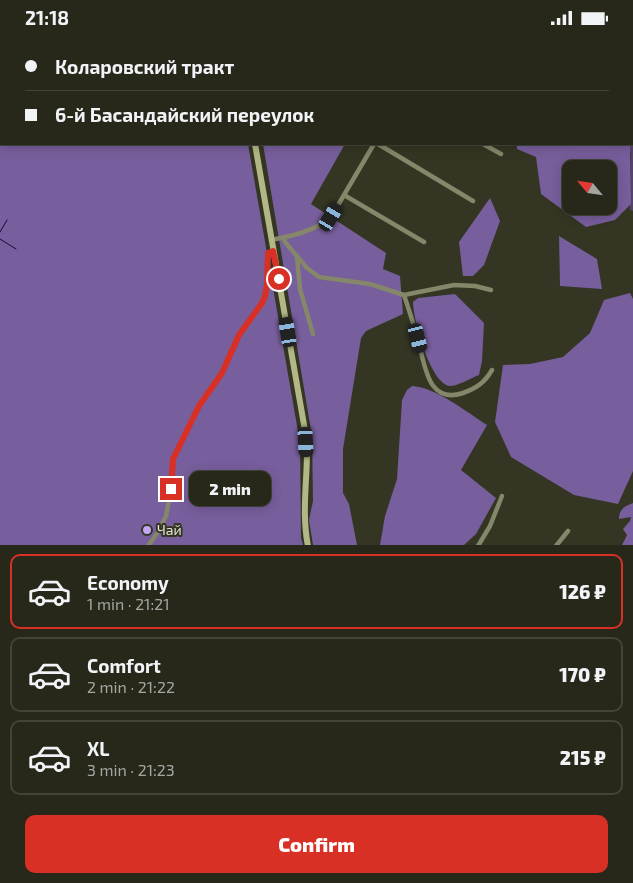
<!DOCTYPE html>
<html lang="en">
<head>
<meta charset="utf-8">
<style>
  body { margin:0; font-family:"Exo 2",sans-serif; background:#333427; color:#f1f3f6; height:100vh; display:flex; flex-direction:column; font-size:19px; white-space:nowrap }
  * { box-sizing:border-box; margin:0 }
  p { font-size:16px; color:#a4a6a2 }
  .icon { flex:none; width:28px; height:28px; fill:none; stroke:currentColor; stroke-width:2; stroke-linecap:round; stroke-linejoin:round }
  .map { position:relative; height:510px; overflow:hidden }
  .details { display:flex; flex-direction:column; background:#27281a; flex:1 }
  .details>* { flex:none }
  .top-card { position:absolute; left:0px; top:0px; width:634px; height:110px; box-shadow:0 2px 12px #0003,0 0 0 1px #434439; display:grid; align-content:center; height:110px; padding:0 25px; background:#27281a }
  .needle { width:32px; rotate:299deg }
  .tools { position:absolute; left:562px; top:125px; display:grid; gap:10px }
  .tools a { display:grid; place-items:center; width:55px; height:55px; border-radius:10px; background:#27281a; box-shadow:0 2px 12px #0003,0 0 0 1px #434439; font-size:25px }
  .end { position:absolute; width:22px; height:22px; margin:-11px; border:6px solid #d93025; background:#fff; box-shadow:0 0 0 2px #fff }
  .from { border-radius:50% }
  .bubble { position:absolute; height:35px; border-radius:10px; background:#27281a; box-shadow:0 2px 12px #0003,0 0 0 1px #434439; font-size:16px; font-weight:800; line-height:35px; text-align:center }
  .car { position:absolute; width:15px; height:30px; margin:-15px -8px; border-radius:6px; box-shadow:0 0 4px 1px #0007; background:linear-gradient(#222 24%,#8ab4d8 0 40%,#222 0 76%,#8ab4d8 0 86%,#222 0) }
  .top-card b { display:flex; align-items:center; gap:18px; height:48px; font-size:19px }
  .top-card b+b { border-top:1px solid #434439 }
  .top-card i { width:12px; height:12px; background:#f1f3f6 }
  ul { padding:9px 0 0; list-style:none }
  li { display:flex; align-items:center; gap:15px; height:75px; margin:0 10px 8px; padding:0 15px; border:2px solid #434439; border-radius:10px }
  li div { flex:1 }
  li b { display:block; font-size:19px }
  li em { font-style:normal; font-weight:800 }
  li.selected { border-color:#d93025 }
  li>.icon { width:45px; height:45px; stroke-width:1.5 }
  .button { display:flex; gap:10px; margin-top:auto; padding:10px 25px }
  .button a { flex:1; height:58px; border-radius:10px; background:#d93025; color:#fff; font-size:20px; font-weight:800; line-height:58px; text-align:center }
  .status { display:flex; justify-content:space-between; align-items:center; height:35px; padding:0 25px; background:#27281a; direction:ltr }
  .status svg { height:14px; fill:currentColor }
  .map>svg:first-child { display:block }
  .green { fill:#53436b }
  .forest { fill:#775e9c; fill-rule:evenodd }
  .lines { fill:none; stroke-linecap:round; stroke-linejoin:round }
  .stream { stroke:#20033b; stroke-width:1 }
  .street { stroke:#848769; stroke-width:4.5 }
  .secondary { stroke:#b2b785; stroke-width:6 }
  .route { stroke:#d93025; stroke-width:6 }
  .poi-dot { fill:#c3a7f2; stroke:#343522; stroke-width:2 }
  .labels { text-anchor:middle; stroke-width:4; stroke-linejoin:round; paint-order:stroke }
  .poi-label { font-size:14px; fill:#e3e5d9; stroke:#343522; text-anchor:start }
</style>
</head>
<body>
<div class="status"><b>21:18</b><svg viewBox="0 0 49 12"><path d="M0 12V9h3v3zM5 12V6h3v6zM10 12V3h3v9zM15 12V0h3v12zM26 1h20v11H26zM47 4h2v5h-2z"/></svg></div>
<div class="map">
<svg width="633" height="511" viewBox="0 0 633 511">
  <rect width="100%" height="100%" fill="#343522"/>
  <path class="green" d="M519 0H633V176L630 175 631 118 626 109H632V1H519Z"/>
  <path class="forest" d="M0 0H229L230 1H1V109H248L300 408 301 503 303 510H0Z
    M263 109H345L311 169 386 218 383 234 400 241 403 279 366 296 361 303 343 414V458L349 469 357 510H313L309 485 313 466 312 401Z
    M517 109H630L631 169 615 185 586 192 541 159 536 122 517 114ZM571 134H609V171H571Z
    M490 163 500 186 484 230 473 241H463L459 207Z
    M559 201 597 224 602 254 560 251Z
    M630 258 633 264V436L618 469 574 460 511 422 495 387 503 330 530 329 563 322 590 298 604 265Z
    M455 259 484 288 482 326 479 340C471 343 458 351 450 351 430 349 413 283 413 267L418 263Z
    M412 351C435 352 467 377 487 390L461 435 496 463 476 499 464 510H380L385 481 397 444 402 365 407 355Z
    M633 468V510H622L627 500 623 494 630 486 631 482 619 484C619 475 624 471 633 468Z"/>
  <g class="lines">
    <path class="stream" d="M0 38 1 37
      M0 197 7 185
      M0 204 16 214"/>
    <path class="street" d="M442 0 443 1
      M494 1V0
      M378 109 473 166
      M483 109 501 119
      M344 160 424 207
      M284 203 285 207 307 233 319 242 370 249 404 260 454 250 475 251 491 255
      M271 205C292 201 315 196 331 182L374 109
      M297 223 300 254 313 299
      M404 260C409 275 414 290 418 305 425 329 427 370 463 358 477 353 485 347 492 335
      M148 511 158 497 166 481 171 455 173 424 199 371 222 338 239 300 262 269 265 261 267 249 268 218 273 216
      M478 511 490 491 502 461
      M556 511 568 496"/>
    <path class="secondary" d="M238 0V1
      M255 109 307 407C308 442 301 476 308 511"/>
  </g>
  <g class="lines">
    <path class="route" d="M171 454 173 424 199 371 222 338 239 300 262 268 265 261 267 249 268 218 273 216 279 244"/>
  </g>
  <circle class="poi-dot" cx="147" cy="495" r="5"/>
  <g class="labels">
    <g class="poi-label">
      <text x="157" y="500">Чай</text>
    </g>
  </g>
</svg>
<div class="tools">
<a><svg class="needle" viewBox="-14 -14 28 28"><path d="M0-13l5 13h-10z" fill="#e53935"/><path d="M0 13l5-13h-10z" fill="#a4a6a2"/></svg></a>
</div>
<i class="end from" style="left:279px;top:244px"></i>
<i class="end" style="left:171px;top:454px"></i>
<div class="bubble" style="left:189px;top:436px;width:82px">2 min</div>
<i class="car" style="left:331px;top:182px;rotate:31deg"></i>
<i class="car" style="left:288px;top:297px;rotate:351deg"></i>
<i class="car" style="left:418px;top:303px;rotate:166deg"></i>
<i class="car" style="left:306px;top:407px;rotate:177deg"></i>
<div class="top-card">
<b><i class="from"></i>Коларовский тракт</b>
<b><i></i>6-й Басандайский переулок</b>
</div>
</div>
<section class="details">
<ul>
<li class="selected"><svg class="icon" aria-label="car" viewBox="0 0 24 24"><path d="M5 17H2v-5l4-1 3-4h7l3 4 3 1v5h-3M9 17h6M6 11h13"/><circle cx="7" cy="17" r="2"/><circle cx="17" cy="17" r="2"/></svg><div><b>Economy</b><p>1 min · 21:21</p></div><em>126 ₽</em></li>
<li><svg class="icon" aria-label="car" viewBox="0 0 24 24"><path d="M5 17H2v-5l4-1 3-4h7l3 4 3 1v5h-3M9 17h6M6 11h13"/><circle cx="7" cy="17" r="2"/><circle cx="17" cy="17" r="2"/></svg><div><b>Comfort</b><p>2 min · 21:22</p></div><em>170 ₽</em></li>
<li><svg class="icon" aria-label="car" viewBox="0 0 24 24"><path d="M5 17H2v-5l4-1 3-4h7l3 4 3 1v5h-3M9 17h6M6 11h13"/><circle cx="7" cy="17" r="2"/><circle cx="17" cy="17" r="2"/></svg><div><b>XL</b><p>3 min · 21:23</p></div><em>215 ₽</em></li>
</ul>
<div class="button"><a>Confirm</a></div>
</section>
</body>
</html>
